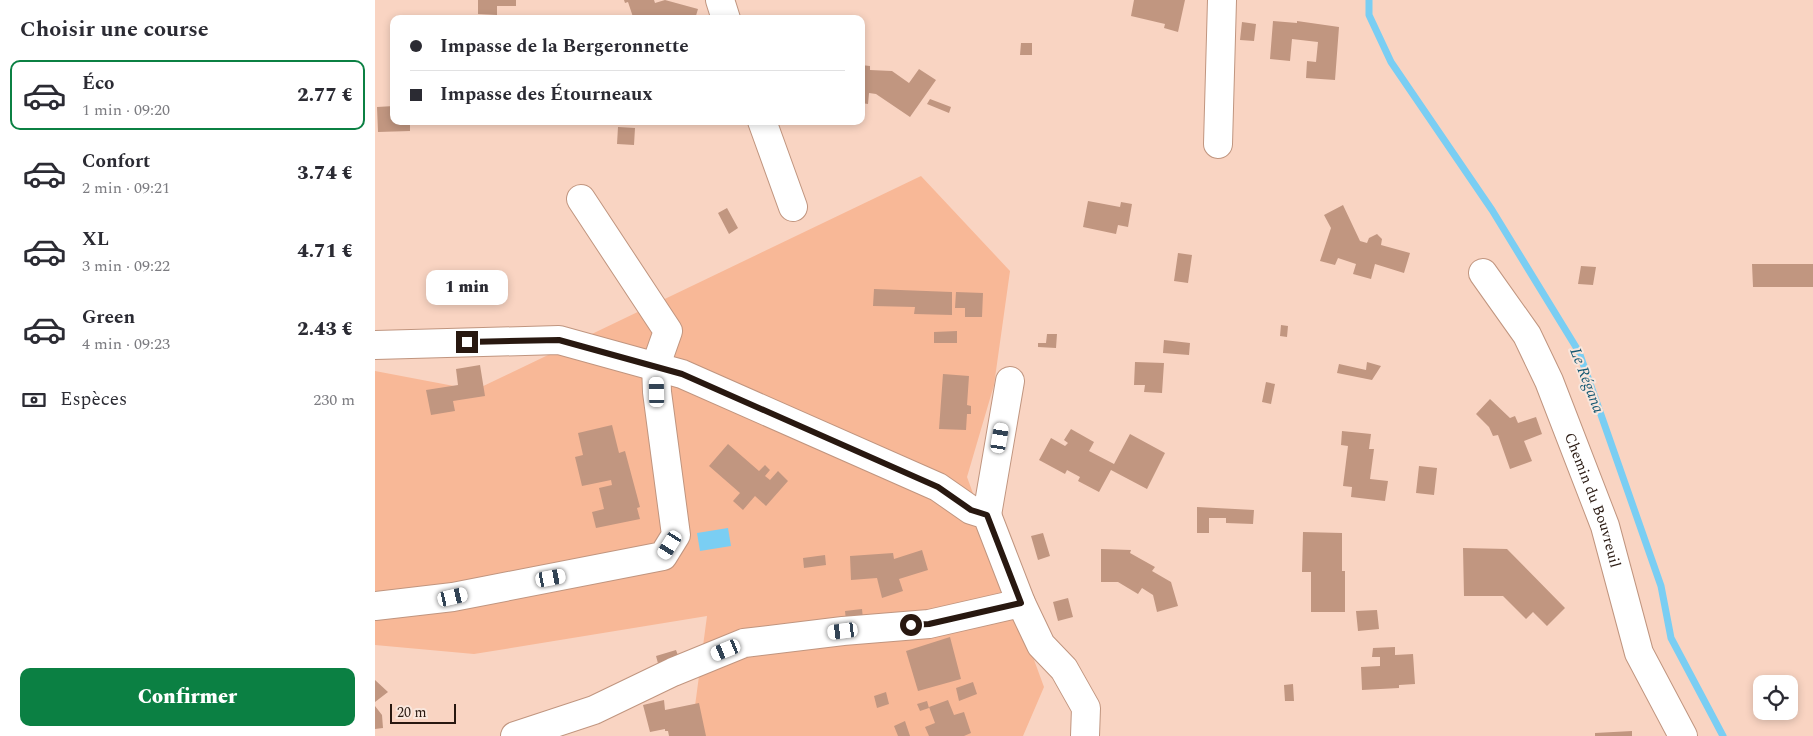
<!DOCTYPE html>
<html lang="fr">
<head>
<meta charset="utf-8">
<style>
  body { margin:0; font-family:Spectral,serif; background:#f7f7f7; color:#2b2b33; height:100vh; display:flex; flex-direction:column; font-size:19px; white-space:nowrap }
  * { box-sizing:border-box; margin:0 }
  p { font-size:16px; color:#7c7c81 }
  .icon { flex:none; width:28px; height:28px; fill:none; stroke:currentColor; stroke-width:2; stroke-linecap:round; stroke-linejoin:round }
  .map { position:relative; flex:1; overflow:hidden }
  .sheet { display:flex; flex-direction:column; background:#fff; width:375px }
  .sheet>* { flex:none }
  .top-card { position:absolute; left:15px; top:15px; width:475px; height:110px; border-radius:10px; box-shadow:0 2px 8px #0003; display:grid; align-content:center; height:110px; padding:0 20px; background:#fff }
  .buttons { position:absolute; left:1378px; top:675px; display:grid; gap:10px }
  .buttons a { display:grid; place-items:center; width:45px; height:45px; border-radius:10px; background:#fff; box-shadow:0 2px 8px #0003; font-size:25px }
  .scale { position:absolute; left:15px; bottom:12px; width:66px; box-sizing:border-box; padding-left:5px; border:2px solid #281810; border-top:0; font-size:14px; line-height:18px; white-space:nowrap; color:#281810; -webkit-text-stroke:4px #f9e6dc; paint-order:stroke }
  .end { position:absolute; width:22px; height:22px; margin:-11px; border:6px solid #281810; background:#fff; box-shadow:0 0 0 2px #fff }
  .from { border-radius:50% }
  .bubble { position:absolute; height:35px; border-radius:10px; background:#fff; box-shadow:0 2px 8px #0003; font-size:16px; font-weight:800; line-height:35px; text-align:center }
  .car { position:absolute; width:15px; height:30px; margin:-15px -8px; border-radius:6px; box-shadow:0 0 4px 1px #0007; background:linear-gradient(#fff 24%,#345 0 40%,#fff 0 76%,#345 0 86%,#fff 0) }
  .top-card b { display:flex; align-items:center; gap:18px; height:48px; font-size:19px }
  .top-card b+b { border-top:1px solid #e1e1e2 }
  .top-card i { width:12px; height:12px; background:#2b2b33 }
  ul { padding:0; list-style:none }
  li { display:flex; align-items:center; gap:15px; height:70px; margin:0 10px 8px; padding:0 10px; border:2px solid transparent; border-radius:10px }
  li div { flex:1 }
  li b { display:block; font-size:19px }
  li em { font-style:normal; font-weight:800 }
  li.current { border-color:#0b8043 }
  li>.icon { width:45px; height:45px; stroke-width:1.5 }
  h2 { padding:0 20px; font-size:22px; line-height:60px }
  .pay { display:flex; align-items:center; gap:12px; height:55px; padding:0 20px; font-size:19px }
  .pay p { margin-inline-start:auto }
  .button { display:flex; gap:10px; margin-top:auto; padding:10px 20px }
  .button a { flex:1; height:58px; border-radius:10px; background:#0b8043; color:#fff; font-size:20px; font-weight:800; line-height:58px; text-align:center }
  main { display:flex; flex:1; min-height:0 }
  .map>svg:first-child { display:block }
  .green { fill:#f8b897 }
  .water { fill:#7acef3 }
  .lines { fill:none; stroke-linecap:round; stroke-linejoin:round }
  .stream { stroke:#7acef3; stroke-width:7 }
  .building { fill:#c19680 }
  .minor-casing { stroke:#c0957f; stroke-width:30 }
  .minor { stroke:#fff; stroke-width:28 }
  .route { stroke:#281810; stroke-width:6 }
  .labels { text-anchor:middle; stroke-width:4; stroke-linejoin:round; paint-order:stroke }
  .street-label { font-size:15px; fill:#281810; stroke:#f9e6dc }
  .water-label { font-size:16px; font-style:italic; fill:#155973; stroke:#f9e6dc }
</style>
</head>
<body>
<main>
<section class="sheet">
<h2>Choisir une course</h2>
<ul>
<li class="current"><svg class="icon" aria-label="car" viewBox="0 0 24 24"><path d="M5 17H2v-5l4-1 3-4h7l3 4 3 1v5h-3M9 17h6M6 11h13"/><circle cx="7" cy="17" r="2"/><circle cx="17" cy="17" r="2"/></svg><div><b>Éco</b><p>1 min · 09:20</p></div><em>2.77 €</em></li>
<li><svg class="icon" aria-label="car" viewBox="0 0 24 24"><path d="M5 17H2v-5l4-1 3-4h7l3 4 3 1v5h-3M9 17h6M6 11h13"/><circle cx="7" cy="17" r="2"/><circle cx="17" cy="17" r="2"/></svg><div><b>Confort</b><p>2 min · 09:21</p></div><em>3.74 €</em></li>
<li><svg class="icon" aria-label="car" viewBox="0 0 24 24"><path d="M5 17H2v-5l4-1 3-4h7l3 4 3 1v5h-3M9 17h6M6 11h13"/><circle cx="7" cy="17" r="2"/><circle cx="17" cy="17" r="2"/></svg><div><b>XL</b><p>3 min · 09:22</p></div><em>4.71 €</em></li>
<li><svg class="icon" aria-label="car" viewBox="0 0 24 24"><path d="M5 17H2v-5l4-1 3-4h7l3 4 3 1v5h-3M9 17h6M6 11h13"/><circle cx="7" cy="17" r="2"/><circle cx="17" cy="17" r="2"/></svg><div><b>Green</b><p>4 min · 09:23</p></div><em>2.43 €</em></li>
</ul>
<div class="pay"><svg class="icon" aria-label="cash" viewBox="0 0 24 24"><path d="M3 7h18v10H3z"/><circle cx="12" cy="12" r="2"/></svg>Espèces<p>230 m</p></div>
<div class="button"><a>Confirmer</a></div>
</section>
<div class="map">
<svg width="1438" height="736" viewBox="0 0 1438 736">
  <rect width="100%" height="100%" fill="#f9d4c2"/>
  <path class="green" d="M546 176 635 271 619 385 592 477 669 687 648 736H316L332 616 99 654 0 645V371L100 390Z"/>
  <path class="water" d="M353 528 356 546 325 551 322 533Z"/>
  <g class="lines">
    <path class="stream" d="M994 0V15L1016 62 1117 210 1204 352 1286 586 1296 638 1348 736"/>
  </g>
  <path class="building" d="M103 0H141V6H122V15L103 14Z
    M249 0H279L280 3 290 0 323 9 320 19H255L258 17 253 2 250 3Z
    M759 0H810L803 32 789 28 790 24 756 16Z
    M898 21 922 23V21L964 27 960 80 931 78 932 61 941 62 943 42 917 39 915 61 895 59Z
    M867 22 881 24 879 41 865 40Z
    M646 43H657V55H645Z
    M486 65 495 66V70L517 71 534 83 544 69 561 80 535 117 501 94 494 93 493 104 486 103Z
    M555 99 576 107 574 113 552 104Z
    M19 106V121H35V131L3 132 2 107Z
    M243 127 260 128 259 145 242 144Z
    M713 201 745 207 746 202 757 204 753 227 743 225 741 234 708 227Z
    M968 205 985 241 992 243 994 238 1002 234 1007 239 1006 245 1035 253 1029 273 1000 264 996 279 978 274 981 264 963 258 960 265 945 261 956 228 949 215Z
    M352 208 363 228 354 234 343 213Z
    M803 253 817 255 813 283 799 281Z
    M1377 264H1438V287H1378Z
    M1206 266 1221 267 1218 285 1203 284Z
    M499 289 577 292V315L539 314 540 307 498 306Z
    M581 292 608 293 607 317H590V308H580Z
    M906 325 913 326 912 337 905 336Z
    M582 331V343H559V332Z
    M672 334H682L681 348 663 347V343H671Z
    M789 340 815 343 814 355 788 353Z
    M760 362 789 363 787 393 769 392 770 385H759Z
    M992 362 1006 366 997 380 962 373 964 364 991 370Z
    M105 365 110 396 78 401 80 411 56 415 51 390 83 385 81 369Z
    M568 374 594 376 592 405 596 406V414H592L591 430 564 429Z
    M891 382 900 384 896 404 887 402Z
    M1115 399 1135 418 1140 416 1143 423 1161 417 1167 434 1149 441 1157 461 1135 469 1123 435 1118 436 1114 427 1101 414Z
    M237 425 244 453 250 451 265 507 262 508 265 519 221 528 217 512 229 509 224 488 237 485 236 480 207 486 200 457 208 455 203 433Z
    M696 429 719 442 714 451 739 464 755 434 790 453 772 489 736 470 724 492 703 481 705 477 692 470 690 474 664 460 676 438 690 446 693 443 689 440Z
    M967 431 996 434 994 449H999L995 479 1013 481 1010 501 976 497 977 487 968 486 973 446 966 445Z
    M353 444 384 471 390 465 395 470 390 476 395 480 403 471 413 481 391 506 380 496 368 510 358 501 365 493 334 466Z
    M1044 466 1062 468 1059 495 1041 493Z
    M822 507 879 510 878 524 851 523V518H834V533H822Z
    M928 532 967 533V571H970V612H936V572H927Z
    M668 533 675 556 663 560 656 536Z
    M1088 548 1132 549 1190 608 1172 626 1158 612 1151 619 1128 596H1089Z
    M726 549 756 550 755 553 780 567 777 571 796 582 803 606 782 612 778 595 767 588 763 594 743 582H726Z
    M547 550 553 570 524 579 528 591 507 598 502 578 476 580 475 556 518 553 519 559Z
    M450 555 451 565 429 568 428 558Z
    M693 598 698 617 683 621 678 602Z
    M487 609 488 619 471 620 470 611Z
    M1002 610 1004 629 983 631 981 611Z
    M575 637 586 679 543 691 531 651Z
    M1020 647V655L1038 654 1040 684 1024 685V688L987 690 986 667 1005 666V657H997L998 648Z
    M301 650 305 661 284 667 281 656Z
    M0 680 13 692 0 702Z
    M598 682 602 694 584 701 581 688Z
    M918 684 919 701H910L909 685Z
    M511 692 514 704 502 708 499 696Z
    M289 700 290 710 324 703 331 736H294L293 731H290V729L275 732 268 705Z
    M573 700 579 715 589 712 596 733 589 736H554L550 727 560 723 554 707Z
    M552 701 554 708 545 711 542 704Z
    M0 706 7 715 8 728 0 729Z
    M530 721 535 736H523L519 726Z
    M1257 731V736H1220V733Z"/>
  <g class="lines">
    <defs>
      <g id="minor">
        <path d="M345 0 351 19"/>
        <path d="M387 121 418 207"/>
        <path d="M843 144 847 0"/>
        <path id="s1" d="M1108 273 1152 335 1174 381 1230 526 1264 653 1308 736"/>
        <path d="M0 345 184 340 307 374 563 487 596 510 612 515 646 603 666 645 689 669 711 708 710 736"/>
        <path d="M612 515 635 381"/>
        <path d="M0 606 78 597 288 556 301 535 282 392 281 365 293 331 206 199"/>
        <path d="M140 736 219 710 298 672 369 643 468 631 554 624 646 603"/>
      </g>
    </defs>
    <use href="#minor" class="minor-casing"/>
    <use href="#minor" class="minor"/>
  </g>
  <g class="lines">
    <path class="route" d="M92 342 184 340 307 374 563 487 596 510 612 515 646 603 554 624 536 625"/>
  </g>
  <g class="labels">
    <g class="street-label">
      <text dy="5" stroke="none"><textPath href="#s1" startOffset="254">Chemin du Bouvreuil</textPath></text>
    </g>
    <g class="water-label">
      <text transform="translate(1213 380) rotate(69)" y="6">Le Régana</text>
    </g>
  </g>
</svg>
<div class="buttons">
<a><svg class="icon" aria-label="locate" viewBox="0 0 24 24"><circle cx="12" cy="12" r="6"/><path d="M12 2v4M12 18v4M2 12h4M18 12h4"/></svg></a>
</div>
<div class="scale">20 m</div>
<i class="end from" style="left:536px;top:625px"></i>
<i class="end" style="left:92px;top:342px"></i>
<div class="bubble" style="left:51px;top:270px;width:82px">1 min</div>
<i class="car" style="left:282px;top:392px;rotate:359deg"></i>
<i class="car" style="left:625px;top:438px;rotate:10deg"></i>
<i class="car" style="left:295px;top:545px;rotate:212deg"></i>
<i class="car" style="left:176px;top:578px;rotate:80deg"></i>
<i class="car" style="left:78px;top:597px;rotate:77deg"></i>
<i class="car" style="left:468px;top:631px;rotate:263deg"></i>
<i class="car" style="left:351px;top:650px;rotate:248deg"></i>
<div class="top-card">
<b><i class="from"></i>Impasse de la Bergeronnette</b>
<b><i></i>Impasse des Étourneaux</b>
</div>
</div>
</main>
</body>
</html>
